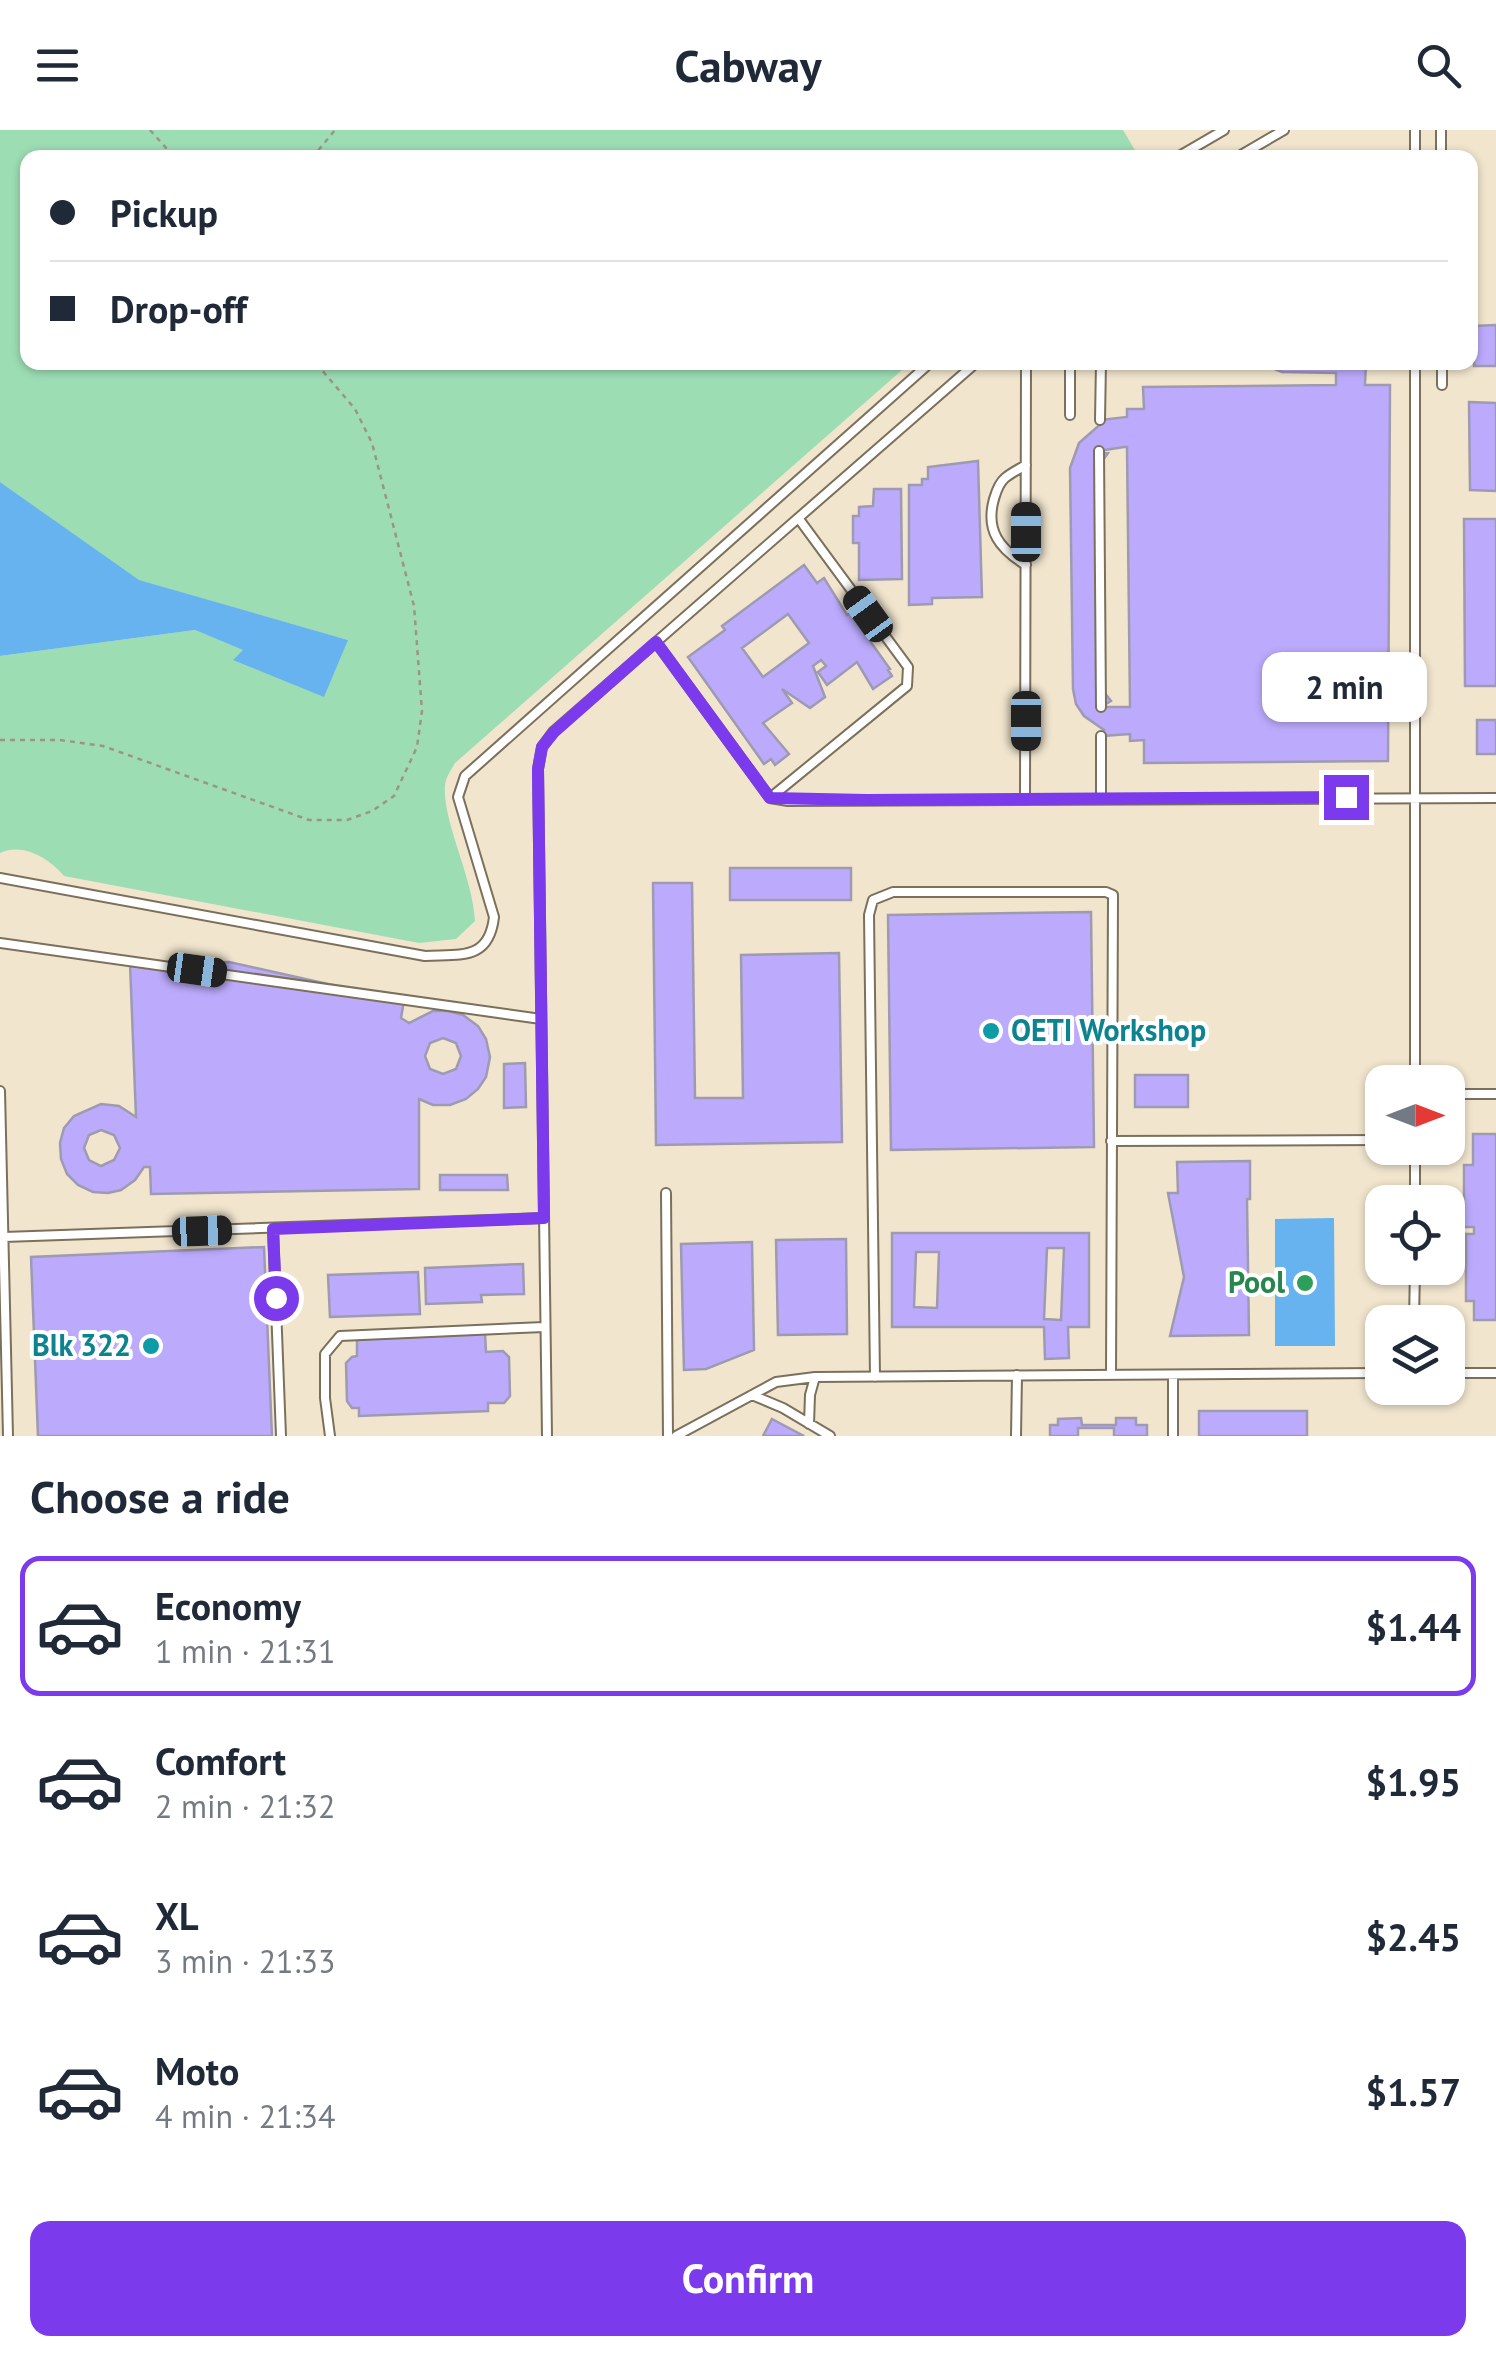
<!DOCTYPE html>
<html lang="en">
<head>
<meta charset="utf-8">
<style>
  body { margin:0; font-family:"PT Sans",sans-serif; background:#f6f6f7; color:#1f2937; height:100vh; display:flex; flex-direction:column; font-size:38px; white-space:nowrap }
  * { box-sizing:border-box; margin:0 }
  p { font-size:32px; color:#747a83 }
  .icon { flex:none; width:55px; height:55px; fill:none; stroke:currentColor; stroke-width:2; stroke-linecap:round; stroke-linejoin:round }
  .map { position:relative; height:1306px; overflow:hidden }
  .panel { display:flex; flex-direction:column; background:#fff; flex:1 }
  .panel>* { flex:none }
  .hud { position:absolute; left:20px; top:20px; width:1458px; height:220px; border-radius:20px; box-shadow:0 2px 8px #0004; display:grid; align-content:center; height:220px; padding:0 30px; background:#fff }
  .needle { width:65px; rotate:90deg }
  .buttons { position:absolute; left:1365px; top:935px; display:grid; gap:20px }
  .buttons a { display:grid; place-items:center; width:100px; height:100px; border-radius:20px; background:#fff; box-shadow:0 2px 8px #0004; font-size:50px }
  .end { position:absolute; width:45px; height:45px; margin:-22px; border:12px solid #7c3aed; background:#fff; box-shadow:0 0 0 5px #fff }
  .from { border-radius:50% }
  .bubble { position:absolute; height:70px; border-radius:20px; background:#fff; box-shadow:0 2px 8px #0004; font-size:32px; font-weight:600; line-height:70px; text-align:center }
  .car { position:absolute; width:30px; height:60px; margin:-30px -15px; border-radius:12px; box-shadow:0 0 8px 2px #0007; background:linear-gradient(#222 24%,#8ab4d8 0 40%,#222 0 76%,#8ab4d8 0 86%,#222 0) }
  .hud b { display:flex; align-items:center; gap:35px; height:95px; font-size:38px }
  .hud b+b { border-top:2px solid #e0e1e3 }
  .hud i { width:25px; height:25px; background:#1f2937 }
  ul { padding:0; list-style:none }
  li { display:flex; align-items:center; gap:30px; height:140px; margin:0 20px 15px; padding:0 10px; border:5px solid transparent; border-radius:20px }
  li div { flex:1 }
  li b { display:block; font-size:38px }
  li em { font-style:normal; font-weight:600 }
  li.on { border-color:#7c3aed }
  li>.icon { width:90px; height:90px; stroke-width:1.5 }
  h2 { padding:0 30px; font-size:45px; line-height:120px }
  .action { display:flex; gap:20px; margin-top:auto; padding:20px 30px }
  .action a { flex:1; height:115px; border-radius:20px; background:#7c3aed; color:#fff; font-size:40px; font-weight:600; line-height:115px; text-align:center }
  header { display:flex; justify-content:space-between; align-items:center; height:130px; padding:0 30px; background:#fff; font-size:45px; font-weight:600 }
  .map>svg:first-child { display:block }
  .green { fill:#9dddb4 }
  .water { fill:#67b3ef }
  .building { fill:#bcabfc; stroke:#9e9ab1; stroke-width:2.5; fill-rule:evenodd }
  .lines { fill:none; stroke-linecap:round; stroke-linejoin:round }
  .lane-casing { stroke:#7a705c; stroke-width:12 }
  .path { stroke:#9d9584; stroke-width:2.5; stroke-dasharray:5 5; stroke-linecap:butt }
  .lane { stroke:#fff; stroke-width:8 }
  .route { stroke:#7c3aed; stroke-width:12 }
  .culture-dot { fill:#0f9aa8; stroke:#fff; stroke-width:4 }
  .leisure-dot { fill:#2e9e5b; stroke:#fff; stroke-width:4 }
  .labels { text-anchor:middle; stroke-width:8; stroke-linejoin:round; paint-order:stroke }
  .culture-label { font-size:30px; font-weight:bold; fill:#0d838f; stroke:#fff; text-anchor:start }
  .leisure-label { font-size:30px; font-weight:bold; fill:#27864d; stroke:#fff; text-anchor:end }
</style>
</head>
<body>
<header><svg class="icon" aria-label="menu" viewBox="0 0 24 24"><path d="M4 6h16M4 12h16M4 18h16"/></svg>Cabway<svg class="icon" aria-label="search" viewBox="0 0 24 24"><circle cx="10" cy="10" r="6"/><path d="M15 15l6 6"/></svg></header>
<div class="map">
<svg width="1496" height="1306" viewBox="0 0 1496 1306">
  <rect width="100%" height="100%" fill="#f1e5ce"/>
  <path class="green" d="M0 0H1123L1139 27 28 28V232L910 233 455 633C451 640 446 647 445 655 442 691 473 747 475 791L456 809 419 813 64 746C50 729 23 712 0 723V526L195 500 244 520 234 529 348 510 138 450 0 352Z"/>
  <path class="water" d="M0 352 139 450 348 510 324 567 233 530 243 520 195 500 0 526Z
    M1334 1088 1335 1216H1275V1089Z"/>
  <path class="building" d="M1496 195V236H1474V196Z
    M1257 232H1366L1365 255H1390L1388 631 1144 633V610L1130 611V604L1101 606 1104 600 1084 586 1076 574 1073 559 1070 338 1079 313 1103 292 1100 290 1127 287V279H1144L1143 257 1336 255V243L1282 242ZM1124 317H1127L1130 577H1101L1111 571 1100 557 1103 330 1108 323 1099 321Z
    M1469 272 1496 273V361L1470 360Z
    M978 331 982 467 932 468V474L909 475V355H922V349H928V337Z
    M874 359H901L902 449 859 450V413H853V386H859V377L873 376Z
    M1464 389H1496V556H1465Z
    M804 435 817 453 824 448 847 485 850 483 890 539 888 540 892 546 873 559 857 532 827 555 818 542 826 536 821 530 813 536 825 567 810 578 782 559 792 573 763 593 789 624 775 635 771 629 764 634 688 527 725 500 722 496ZM788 484 809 513 763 547 742 518Z
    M1477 590H1496V624H1477Z
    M730 738H851V770H730Z
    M653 753H692L695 968H743L741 825 839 823 842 1012 656 1015Z
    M1091 782 1094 1017 891 1020 888 785Z
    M229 832 404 871 401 888 409 893 433 881H448L463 885 478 896 486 909 490 927 486 947 478 959 466 969 450 975H433L419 969V1059L151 1064 150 1037H144L135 1050 121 1060 108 1063 93 1062 78 1055 67 1044 61 1029 60 1013 64 998 74 986 101 974 119 976 136 987 130 833ZM443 908 456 913 461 926 456 939 443 944 430 939 425 926 430 913ZM101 1000 114 1005 120 1018 114 1030 101 1036 89 1030 84 1018 89 1005Z
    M525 933 526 977 504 978V934Z
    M1135 945H1188V977H1135Z
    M1473 1004H1496V1190H1474V1171H1466V1104H1474V1097H1464V1035H1473Z
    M1250 1031V1069H1247L1249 1205 1170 1206 1184 1147 1168 1063H1178L1177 1032Z
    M440 1045H507L508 1060H440Z
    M892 1103H1089V1197H1068L1069 1228 1045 1229 1044 1197H892ZM1047 1118H1064L1061 1190 1044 1189ZM916 1122H939L937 1178 914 1177Z
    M846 1109 847 1204 778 1205 776 1110Z
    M752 1112 754 1220 706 1239 684 1240 681 1114Z
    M264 1117 272 1306H38L31 1127Z
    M523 1134 524 1164 481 1165 482 1172 426 1174 425 1138Z
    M418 1142 420 1184 330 1187 328 1145Z
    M485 1203 486 1222 503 1221 509 1227 510 1266 504 1273H488V1281L359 1286V1278H352L347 1271 346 1233 352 1227 357 1226V1207Z
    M1199 1281H1307V1306H1199Z
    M1081 1288 1082 1295H1116V1288H1136V1295H1147V1306H1114V1298H1078V1306H1050V1295H1058V1289Z
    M772 1289 804 1306H763Z"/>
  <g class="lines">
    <defs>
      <path id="lane" d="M1415 0V28
        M1441 0V28
        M1176 28 1224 0
        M1236 28 1284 0
        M1070 232V285
        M1442 232V255
        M1100 290 1101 232
        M1099 321 1101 577
        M1026 335C1019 339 1011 343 1005 348 999 353 996 362 994 369 985 401 1000 419 1026 435
        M656 512 770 668 788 671 1496 668
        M1101 606V668
        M770 668 907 556 908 537 799 389
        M1025 670 1026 232
        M0 748 425 826C460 824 489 831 494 787L458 667 465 646 931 232
        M0 813 541 889
        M1415 952V232
        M0 961 8 1306
        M1448 964H1496
        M1111 1011 1382 1010
        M666 1063 668 1306
        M1415 1072V1018
        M273 1099 281 1306
        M4 1107 544 1088
        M1414 1192 1415 1138
        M1448 1243H1496
        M875 1247 869 785 873 770 893 762H1106L1113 765 1111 1245
        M752 1265 783 1278 830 1306
        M809 1294 810 1265 815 1247
        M330 1306 325 1268V1224L340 1206 544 1197
        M547 1306 538 639 542 617 553 602 977 232
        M676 1306 776 1252 815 1247 1382 1243
        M1016 1306 1017 1245
        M1173 1306V1245"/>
    </defs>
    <use href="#lane" class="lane-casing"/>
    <path class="path" d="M150 0 175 28
      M312 28 335 0
      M0 610H60L103 616 309 690H347L372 681 394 666 417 617 422 581 414 476 372 313 355 279 315 232"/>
    <use href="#lane" class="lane"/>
  </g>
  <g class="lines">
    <path class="route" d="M276 1168 273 1099 544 1088 538 639 542 617 554 602 656 512 770 668 867 670 1346 667"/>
  </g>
  <g class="culture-dot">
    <circle cx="991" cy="901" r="10"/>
    <circle cx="151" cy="1216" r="10"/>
  </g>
  <circle class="leisure-dot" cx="1305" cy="1153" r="10"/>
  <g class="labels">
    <g class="culture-label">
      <text x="1011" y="911">OETI Workshop</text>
      <text x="131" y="1226" text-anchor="end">Blk 322</text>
    </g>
    <g class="leisure-label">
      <text x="1285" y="1163">Pool</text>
    </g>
  </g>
</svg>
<div class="buttons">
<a><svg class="needle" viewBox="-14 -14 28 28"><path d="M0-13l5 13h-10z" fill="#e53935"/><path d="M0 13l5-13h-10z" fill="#747a83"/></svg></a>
<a><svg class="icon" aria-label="locate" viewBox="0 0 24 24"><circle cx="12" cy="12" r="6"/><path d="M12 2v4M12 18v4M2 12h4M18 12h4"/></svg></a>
<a><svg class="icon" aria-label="layers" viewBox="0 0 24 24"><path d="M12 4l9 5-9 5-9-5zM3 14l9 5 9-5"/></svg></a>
</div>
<i class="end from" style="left:276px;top:1168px"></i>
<i class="end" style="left:1346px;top:667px"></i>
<div class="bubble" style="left:1262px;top:522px;width:165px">2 min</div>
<i class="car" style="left:1026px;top:402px;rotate:0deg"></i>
<i class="car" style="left:868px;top:484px;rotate:324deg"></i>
<i class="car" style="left:1026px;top:591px;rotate:180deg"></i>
<i class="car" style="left:197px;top:840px;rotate:98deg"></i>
<i class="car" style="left:202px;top:1101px;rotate:88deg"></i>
<div class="hud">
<b><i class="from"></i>Pickup</b>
<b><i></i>Drop-off</b>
</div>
</div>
<section class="panel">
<h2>Choose a ride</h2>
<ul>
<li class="on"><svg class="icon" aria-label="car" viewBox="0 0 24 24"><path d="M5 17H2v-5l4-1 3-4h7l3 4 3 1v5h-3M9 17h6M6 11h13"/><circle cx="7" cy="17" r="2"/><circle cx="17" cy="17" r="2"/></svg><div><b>Economy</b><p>1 min · 21:31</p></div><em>$1.44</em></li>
<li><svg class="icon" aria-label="car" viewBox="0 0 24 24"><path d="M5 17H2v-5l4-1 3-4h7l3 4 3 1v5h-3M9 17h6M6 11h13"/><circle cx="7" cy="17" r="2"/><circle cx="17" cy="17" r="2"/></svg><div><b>Comfort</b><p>2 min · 21:32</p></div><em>$1.95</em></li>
<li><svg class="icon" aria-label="car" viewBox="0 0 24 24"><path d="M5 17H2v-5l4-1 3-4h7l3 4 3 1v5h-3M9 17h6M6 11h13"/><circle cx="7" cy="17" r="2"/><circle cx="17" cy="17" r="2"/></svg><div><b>XL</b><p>3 min · 21:33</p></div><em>$2.45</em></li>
<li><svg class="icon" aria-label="car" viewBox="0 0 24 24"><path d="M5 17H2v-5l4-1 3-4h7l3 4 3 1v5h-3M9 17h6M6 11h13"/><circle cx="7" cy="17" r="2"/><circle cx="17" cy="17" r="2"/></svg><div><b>Moto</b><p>4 min · 21:34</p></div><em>$1.57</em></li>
</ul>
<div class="action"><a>Confirm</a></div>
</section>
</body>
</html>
